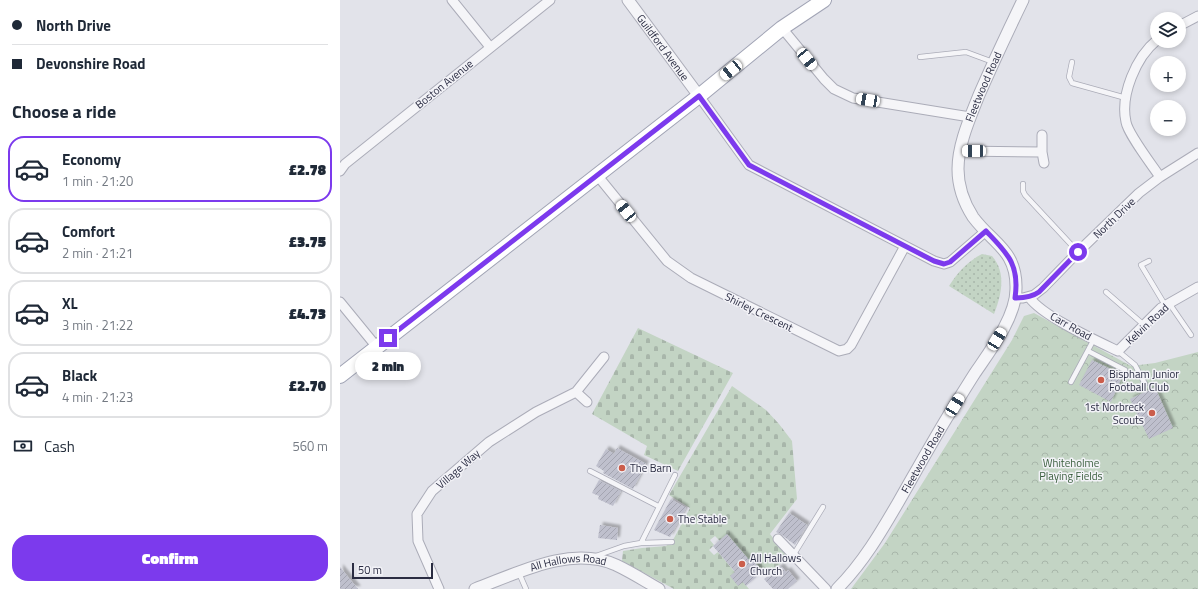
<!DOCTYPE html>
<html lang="en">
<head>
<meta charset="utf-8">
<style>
  body { margin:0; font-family:"Titillium Web",sans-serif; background:#f2f2f3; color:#1f2937; height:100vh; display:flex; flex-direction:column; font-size:15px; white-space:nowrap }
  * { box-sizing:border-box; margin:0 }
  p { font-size:13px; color:#747a83 }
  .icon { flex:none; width:22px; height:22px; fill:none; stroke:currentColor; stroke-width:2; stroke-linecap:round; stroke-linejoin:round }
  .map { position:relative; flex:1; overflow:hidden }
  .drawer { display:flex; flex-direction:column; background:#fff; width:340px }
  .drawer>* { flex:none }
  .guide { display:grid; align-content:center; height:88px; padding:0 12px; background:#fff }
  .fabs { position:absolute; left:810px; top:12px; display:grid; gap:8px }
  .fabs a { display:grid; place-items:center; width:36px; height:36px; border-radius:50%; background:#fff; box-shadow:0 2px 6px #0003; font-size:20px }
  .scale { position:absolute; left:12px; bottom:10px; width:81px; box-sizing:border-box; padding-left:4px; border:2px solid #2a2c42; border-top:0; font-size:11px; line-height:14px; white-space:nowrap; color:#2a2c42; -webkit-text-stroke:3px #f2f2f7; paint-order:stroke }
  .end { position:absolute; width:18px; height:18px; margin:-9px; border:5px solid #7c3aed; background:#fff; box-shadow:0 0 0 2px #fff }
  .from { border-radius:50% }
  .bubble { position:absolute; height:28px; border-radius:14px; background:#fff; box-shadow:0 2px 6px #0003; font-size:13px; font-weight:800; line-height:28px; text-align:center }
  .car { position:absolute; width:12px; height:24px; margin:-12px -6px; border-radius:5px; box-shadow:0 0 3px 1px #0007; background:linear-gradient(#fff 24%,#345 0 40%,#fff 0 76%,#345 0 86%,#fff 0) }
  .guide b { display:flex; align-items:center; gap:14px; height:38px; font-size:15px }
  .guide b+b { border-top:1px solid #e0e1e3 }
  .guide i { width:10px; height:10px; background:#1f2937 }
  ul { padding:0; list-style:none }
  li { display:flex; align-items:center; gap:12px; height:66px; margin:0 8px 6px; padding:0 4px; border:2px solid #e0e1e3; border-radius:16px }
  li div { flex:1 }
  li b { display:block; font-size:15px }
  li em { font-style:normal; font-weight:800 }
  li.selected { border-color:#7c3aed }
  li>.icon { width:36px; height:36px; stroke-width:1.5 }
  h2 { padding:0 12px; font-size:18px; line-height:48px }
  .pay { display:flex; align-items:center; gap:10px; height:44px; padding:0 12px; font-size:15px }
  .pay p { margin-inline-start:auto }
  .cta { display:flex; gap:8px; margin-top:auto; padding:8px 12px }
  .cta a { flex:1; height:46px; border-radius:16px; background:#7c3aed; color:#fff; font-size:16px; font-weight:800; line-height:46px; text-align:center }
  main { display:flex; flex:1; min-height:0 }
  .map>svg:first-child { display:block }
  .grass { fill:url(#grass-dots) }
  .cemetery { fill:url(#cemetery-stones) }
  .park { fill:url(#park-crowns) }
  .building { fill:url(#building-hatch); filter:url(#shadow) }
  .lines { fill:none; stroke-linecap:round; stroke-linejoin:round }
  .service-casing { stroke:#abacb8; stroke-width:6 }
  .minor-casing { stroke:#abacb8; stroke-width:11 }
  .tertiary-casing { stroke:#abacb8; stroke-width:13 }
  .primary-casing { stroke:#a1a4b5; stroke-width:16 }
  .service { stroke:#f5f5f8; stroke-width:4.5 }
  .minor { stroke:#f5f5f8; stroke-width:9 }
  .tertiary { stroke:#f5f5f8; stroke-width:11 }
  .primary { stroke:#fff; stroke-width:14 }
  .route { stroke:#7c3aed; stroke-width:5 }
  .poi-dot { fill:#cb5d4b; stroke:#f2f2f7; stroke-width:1.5 }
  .labels { text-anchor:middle; stroke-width:3; stroke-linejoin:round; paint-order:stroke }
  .street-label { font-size:11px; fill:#2a2c42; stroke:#f2f2f7 }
  .poi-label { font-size:11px; fill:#2a2c42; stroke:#f2f2f7; text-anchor:start }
  .park-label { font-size:11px; fill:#385d3c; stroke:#f2f2f7 }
</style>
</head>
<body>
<main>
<section class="drawer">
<div class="guide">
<b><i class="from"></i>North Drive</b>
<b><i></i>Devonshire Road</b>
</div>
<h2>Choose a ride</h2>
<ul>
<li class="selected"><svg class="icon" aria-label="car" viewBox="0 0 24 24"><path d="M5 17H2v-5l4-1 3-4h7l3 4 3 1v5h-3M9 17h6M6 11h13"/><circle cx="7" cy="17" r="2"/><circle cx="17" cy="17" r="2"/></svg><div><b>Economy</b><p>1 min · 21:20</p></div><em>£2.78</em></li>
<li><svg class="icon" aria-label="car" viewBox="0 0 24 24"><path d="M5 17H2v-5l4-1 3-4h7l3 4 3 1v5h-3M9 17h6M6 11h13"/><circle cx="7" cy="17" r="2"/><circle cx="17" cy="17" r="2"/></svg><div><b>Comfort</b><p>2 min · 21:21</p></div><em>£3.75</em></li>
<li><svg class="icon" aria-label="car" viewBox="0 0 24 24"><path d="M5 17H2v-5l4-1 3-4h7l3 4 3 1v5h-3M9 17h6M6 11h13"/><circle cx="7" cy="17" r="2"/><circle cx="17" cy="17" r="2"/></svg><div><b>XL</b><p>3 min · 21:22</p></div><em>£4.73</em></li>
<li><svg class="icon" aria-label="car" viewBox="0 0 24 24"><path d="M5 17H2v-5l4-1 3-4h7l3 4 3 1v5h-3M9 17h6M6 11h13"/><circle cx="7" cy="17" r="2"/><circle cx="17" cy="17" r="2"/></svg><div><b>Black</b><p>4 min · 21:23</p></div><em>£2.70</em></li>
</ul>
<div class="pay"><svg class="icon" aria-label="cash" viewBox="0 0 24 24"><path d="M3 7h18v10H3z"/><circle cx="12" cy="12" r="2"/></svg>Cash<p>560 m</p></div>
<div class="cta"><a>Confirm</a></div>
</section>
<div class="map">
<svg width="858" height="589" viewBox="0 0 858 589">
  <defs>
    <pattern id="grass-dots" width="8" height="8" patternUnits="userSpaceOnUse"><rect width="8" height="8" fill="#c3d4c4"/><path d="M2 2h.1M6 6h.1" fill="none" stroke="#a8b6aa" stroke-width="1.8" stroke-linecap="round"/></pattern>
    <pattern id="cemetery-stones" width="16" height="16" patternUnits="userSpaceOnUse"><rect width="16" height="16" fill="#c3d4c4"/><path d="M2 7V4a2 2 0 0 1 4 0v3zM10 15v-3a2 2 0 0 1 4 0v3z" fill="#a8b6aa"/></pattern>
    <pattern id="park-crowns" width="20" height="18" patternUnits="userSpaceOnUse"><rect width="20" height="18" fill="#c3d4c4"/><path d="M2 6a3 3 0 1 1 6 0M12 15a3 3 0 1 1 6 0" fill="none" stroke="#a8b6aa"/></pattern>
    <pattern id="building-hatch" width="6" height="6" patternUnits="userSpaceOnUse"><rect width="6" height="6" fill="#bfc0cd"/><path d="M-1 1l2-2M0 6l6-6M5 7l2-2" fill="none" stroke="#a4a5b1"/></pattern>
    <filter id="shadow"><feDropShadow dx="3" dy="-3" stdDeviation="1" flood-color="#0004"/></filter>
  </defs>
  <rect width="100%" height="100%" fill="#e2e3ea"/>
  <path class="grass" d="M642 254 652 256C667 273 661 296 654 314L609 286C617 273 628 261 642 254Z"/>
  <path class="cemetery" d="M298 328 393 373 338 471 304 455 307 446 252 414Z
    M392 386 426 410 439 424 452 441 457 499 430 534 443 551 449 557 425 576 418 569 419 568 411 559 409 560 387 535 380 541 375 536 370 540 374 545 369 550 374 555 378 552 409 589H334L282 561 283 551 302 548 326 546 333 540 350 508 329 495Z"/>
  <path class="park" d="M694 313 791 366 815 363 858 352V589H511L545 543 672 340 684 316Z"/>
  <path class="building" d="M752 360 783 375 771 402 739 385Z
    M815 387 833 428 809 439 790 399Z
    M277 448 306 464 293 489 263 473 264 471 256 466 266 449 274 454Z
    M259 480 281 491 273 506 258 499 259 496 252 493Z
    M331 499 346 508 330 537 314 530Z
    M449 513 467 525 455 545 442 535 436 532Z
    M260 525 278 528 277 540 258 538Z
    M387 534 409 560 411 558 422 572 406 586 403 582 398 586 390 576 395 572 373 546Z
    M441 566 446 572 448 570 457 581 448 589H433L424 579Z
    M0 567 18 589H0Z"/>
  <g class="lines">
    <defs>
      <path id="service" d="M580 57 626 52 653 62
        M732 62 729 77 732 83 786 98
        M683 184V191L685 195 738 252
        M809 261 801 265 825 305
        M766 292 804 325
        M829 303 851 335
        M748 351 785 370
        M778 351 795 365 805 384
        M731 382 754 339
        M250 471 318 506
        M301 543 332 542
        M454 554 483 507
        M256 556 284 546 301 543 335 475
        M179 573 186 589"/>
      <path id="minor" d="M112 0 150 47
        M839 26 858 16
        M442 28 484 79 494 89 513 98 630 117
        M817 40C796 57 780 95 786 122 788 134 812 165 820 177
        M359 96 409 165 594 261 604 264 610 262 646 231
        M620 151 702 152V135
        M702 152 704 163
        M0 171 5 164 210 0
        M257 175 327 261 351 278 499 351 507 349 511 345 565 246
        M689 297C702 316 755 340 778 351L821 308 858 287
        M675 298H683L694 295 703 288 738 252 799 193 820 177 858 153
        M0 302 36 346
        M236 392 247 402
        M438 539 486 589
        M99 589 78 541 77 514 92 491 149 442 196 412 236 392 264 357"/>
      <g id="tertiary">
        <path id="s1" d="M288 0 359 96"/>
        <path id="s2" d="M135 589C178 573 230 545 276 565 291 572 305 581 319 589"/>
        <path id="s3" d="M497 589C523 563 541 532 559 501 575 473 591 444 608 416 617 402 626 387 635 373 650 351 676 317 676 289 677 250 653 244 633 217 624 203 618 186 618 169 618 144 630 118 639 95 653 63 668 31 683 0"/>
      </g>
      <path id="primary" d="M0 376 359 96 442 28 484 0"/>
    </defs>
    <use href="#service" class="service-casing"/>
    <use href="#minor" class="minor-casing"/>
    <use href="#tertiary" class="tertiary-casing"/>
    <use href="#primary" class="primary-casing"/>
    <use href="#service" class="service"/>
    <use href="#minor" class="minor"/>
    <use href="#tertiary" class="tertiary"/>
    <use href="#primary" class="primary"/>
  </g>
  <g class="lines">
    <path class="route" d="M48 338 359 96 409 165 594 261 604 264 610 262 646 231C667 253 680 264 675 298 684 298 692 297 699 292L738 252"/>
  </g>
  <g class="poi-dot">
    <circle cx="761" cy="380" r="4"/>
    <circle cx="812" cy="413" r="4"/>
    <circle cx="282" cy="468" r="4"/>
    <circle cx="330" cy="519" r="4"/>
    <circle cx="402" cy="564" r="4"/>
  </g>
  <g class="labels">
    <g class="street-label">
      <text dy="4" stroke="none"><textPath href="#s1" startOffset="59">Guildford Avenue</textPath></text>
      <text transform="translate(104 84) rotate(-39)" y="4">Boston Avenue</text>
      <text dy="4" stroke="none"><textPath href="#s3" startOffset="576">Fleetwood Road</textPath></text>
      <text transform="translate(774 218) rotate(-44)" y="4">North Drive</text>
      <text transform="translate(419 312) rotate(26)" y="4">Shirley Crescent</text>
      <text transform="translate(807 324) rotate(-43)" y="4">Kelvin Road</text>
      <text transform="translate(731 326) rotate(29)" y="4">Carr Road</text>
      <text dy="4" stroke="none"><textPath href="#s3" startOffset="156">Fleetwood Road</textPath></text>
      <text transform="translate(118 469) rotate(-41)" y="4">Village Way</text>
      <text dy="4" stroke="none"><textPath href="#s2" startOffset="98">All Hallows Road</textPath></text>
    </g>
    <g class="poi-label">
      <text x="769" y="378">Bispham Junior<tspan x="769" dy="13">Football Club</tspan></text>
      <text x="804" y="411" text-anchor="end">1st Norbreck<tspan x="804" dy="13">Scouts</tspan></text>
      <text x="290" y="472">The Barn</text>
      <text x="338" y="523">The Stable</text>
      <text x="410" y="562">All Hallows<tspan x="410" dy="13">Church</tspan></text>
    </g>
    <g class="park-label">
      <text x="731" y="467">Whiteholme<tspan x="731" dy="13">Playing Fields</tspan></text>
    </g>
  </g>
</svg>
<div class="fabs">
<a><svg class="icon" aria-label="layers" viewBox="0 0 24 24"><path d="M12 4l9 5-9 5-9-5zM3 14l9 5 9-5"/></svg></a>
<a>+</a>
<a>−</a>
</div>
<div class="scale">50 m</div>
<i class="end from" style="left:738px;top:252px"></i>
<i class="end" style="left:48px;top:338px"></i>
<div class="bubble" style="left:15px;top:352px;width:66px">2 min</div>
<i class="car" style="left:467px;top:59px;rotate:141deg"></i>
<i class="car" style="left:391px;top:70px;rotate:231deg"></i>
<i class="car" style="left:528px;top:100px;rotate:280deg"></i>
<i class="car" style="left:634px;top:151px;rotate:270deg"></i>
<i class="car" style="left:286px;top:211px;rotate:321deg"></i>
<i class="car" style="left:657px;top:339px;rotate:31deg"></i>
<i class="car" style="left:615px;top:405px;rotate:31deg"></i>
</div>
</main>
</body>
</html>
